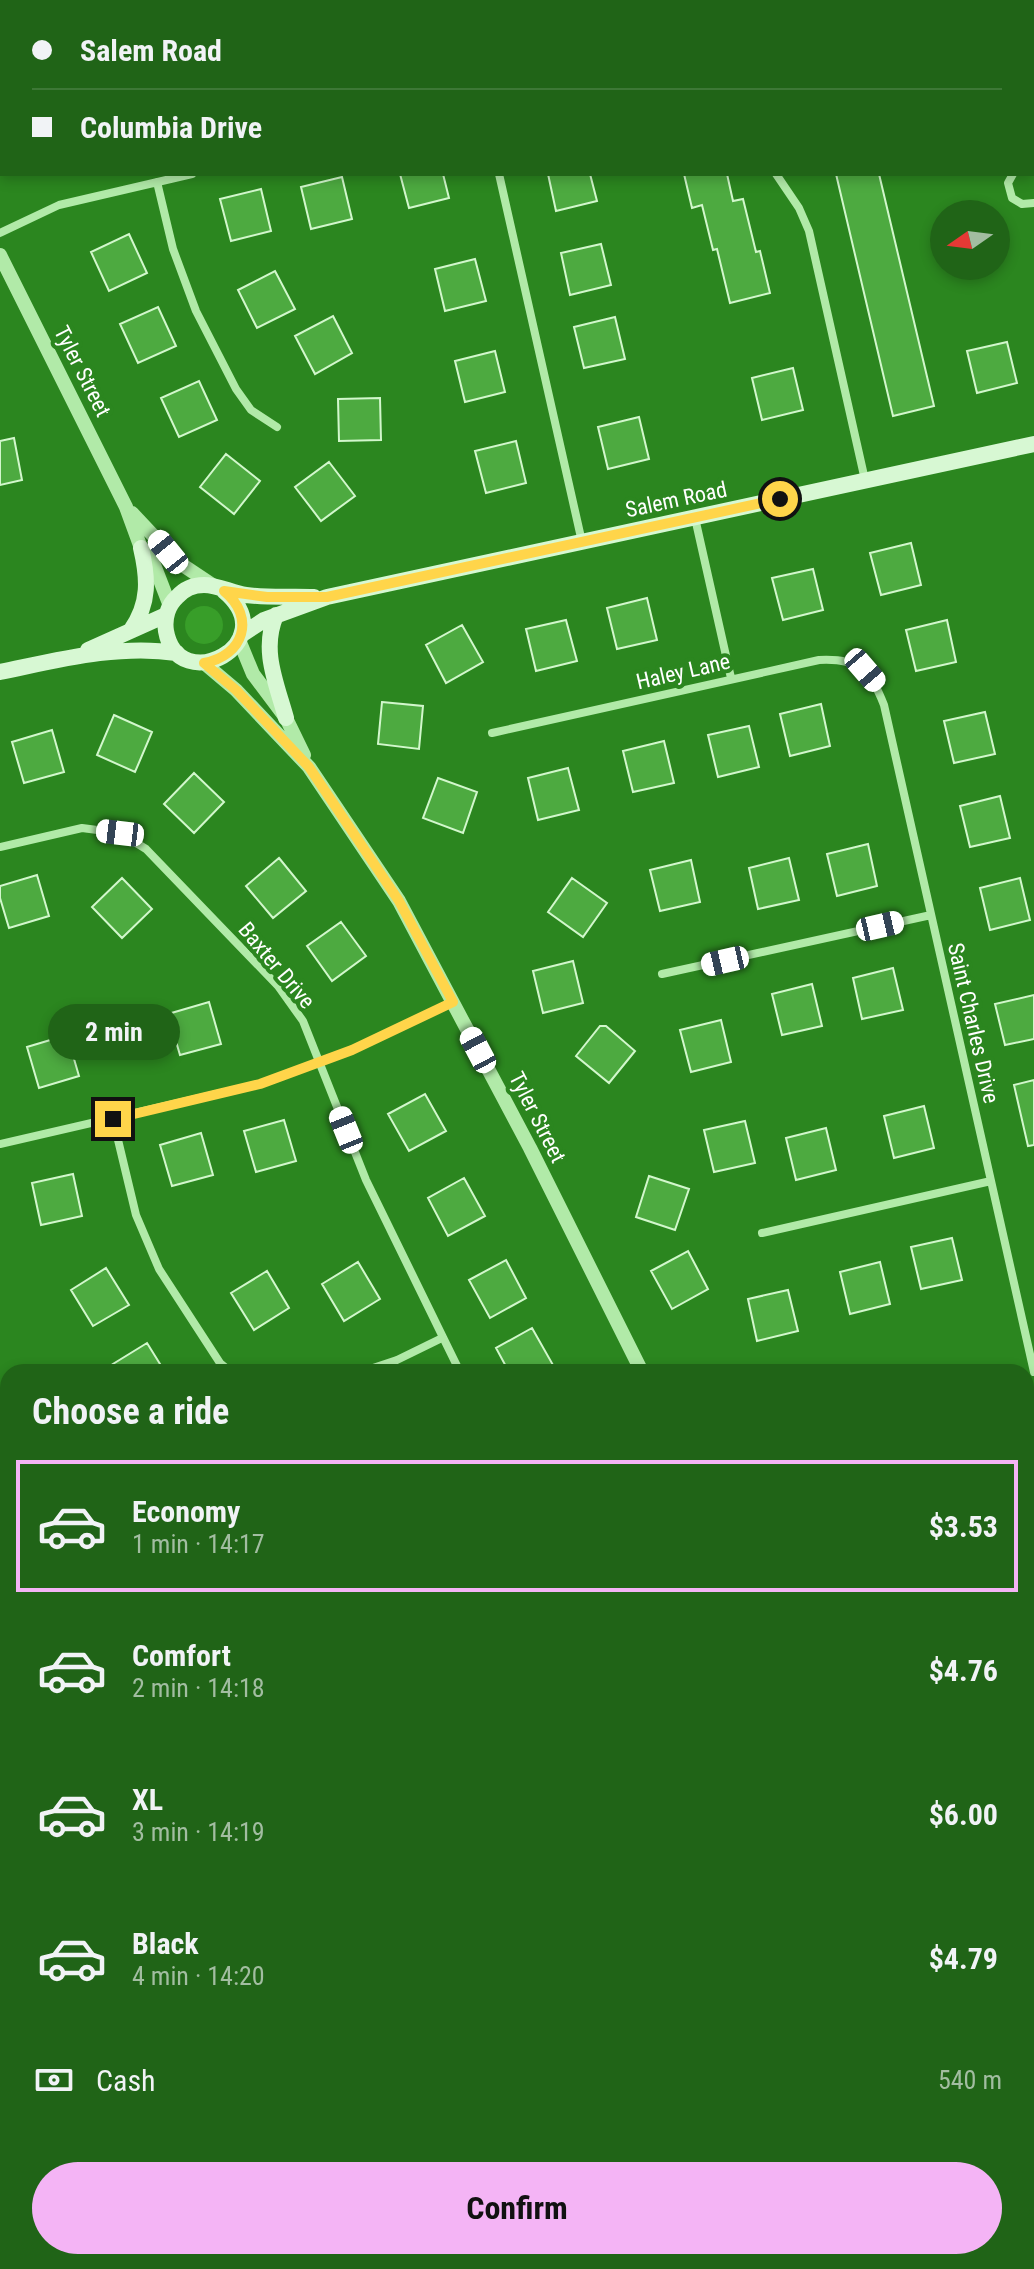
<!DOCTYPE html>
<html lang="en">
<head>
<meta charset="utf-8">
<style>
  body { margin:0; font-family:"Roboto Condensed",sans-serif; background:#2d6d24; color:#f1f3f6; height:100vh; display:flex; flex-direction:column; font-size:30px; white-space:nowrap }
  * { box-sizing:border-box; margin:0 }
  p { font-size:26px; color:#a2bda1 }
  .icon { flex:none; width:44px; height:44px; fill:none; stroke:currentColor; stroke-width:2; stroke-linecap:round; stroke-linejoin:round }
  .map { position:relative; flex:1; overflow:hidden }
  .panel { position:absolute; left:0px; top:1364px; width:1034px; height:906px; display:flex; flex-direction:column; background:#206417; border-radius:24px 24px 0 0; box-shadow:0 4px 12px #0003 }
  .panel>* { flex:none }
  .hud { position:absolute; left:0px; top:0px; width:1034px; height:176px; box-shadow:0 4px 12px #0003; display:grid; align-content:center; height:176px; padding:0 32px; background:#206417 }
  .needle { width:52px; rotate:256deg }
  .controls { position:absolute; left:930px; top:200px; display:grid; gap:16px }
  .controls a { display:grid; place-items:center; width:80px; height:80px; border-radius:50%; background:#206417; box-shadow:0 4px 12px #0003; font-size:40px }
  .end { position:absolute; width:36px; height:36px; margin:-18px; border:10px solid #ffd54a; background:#111; box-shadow:0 0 0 4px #111 }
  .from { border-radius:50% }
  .bubble { position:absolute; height:56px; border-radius:28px; background:#206417; box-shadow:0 4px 12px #0003; font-size:26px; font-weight:700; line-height:56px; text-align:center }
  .car { position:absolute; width:24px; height:48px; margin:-24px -12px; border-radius:10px; box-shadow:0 0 6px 2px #0007; background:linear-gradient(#fff 24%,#345 0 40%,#fff 0 76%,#345 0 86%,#fff 0) }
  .hud b { display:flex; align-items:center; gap:28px; height:76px; font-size:30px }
  .hud b+b { border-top:2px solid #3d7836 }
  .hud i { width:20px; height:20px; background:#f1f3f6 }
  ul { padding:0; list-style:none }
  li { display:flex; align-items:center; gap:24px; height:132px; margin:0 16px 12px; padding:0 16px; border:4px solid transparent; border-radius:0px }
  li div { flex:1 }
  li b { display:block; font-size:30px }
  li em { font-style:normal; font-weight:700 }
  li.selected { border-color:#f4b4f5 }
  li>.icon { width:72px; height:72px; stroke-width:1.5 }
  h2 { padding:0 32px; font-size:36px; line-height:96px }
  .pay { display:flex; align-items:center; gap:20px; height:88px; padding:0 32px; font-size:30px }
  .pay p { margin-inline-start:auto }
  .cta { display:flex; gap:16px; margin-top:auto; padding:16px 32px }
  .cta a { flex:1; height:92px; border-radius:48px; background:#f4b4f5; color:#111; font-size:32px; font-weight:700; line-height:92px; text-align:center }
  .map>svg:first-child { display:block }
  .green { fill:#389e29 }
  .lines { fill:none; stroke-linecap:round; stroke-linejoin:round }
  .stream { stroke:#a7eb9b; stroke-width:5 }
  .building { fill:#4daa40; stroke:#d2f7cc; stroke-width:2 }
  .minor { stroke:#b1eaa8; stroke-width:8 }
  .tertiary { stroke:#b1eaa8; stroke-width:14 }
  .secondary { stroke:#d7f8d3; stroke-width:16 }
  .route { stroke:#ffd54a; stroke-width:10 }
  .labels { text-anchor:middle; stroke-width:8; stroke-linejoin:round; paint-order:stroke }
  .street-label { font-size:22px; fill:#fff; stroke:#2b861f }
</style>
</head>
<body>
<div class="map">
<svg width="1034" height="2269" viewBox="0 0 1034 2269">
  <rect width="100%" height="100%" fill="#2b861f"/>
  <path class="green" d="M185 625a19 19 0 1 1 38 0a19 19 0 1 1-38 0Z"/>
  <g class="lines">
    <path class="stream" d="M0 2040 8 2045
      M361 2262 372 2269"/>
  </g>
  <path class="building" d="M400 174H443L449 198 409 208Z
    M548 174H590L597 201 556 211Z
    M684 174H727L733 201 743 199 756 252 760 251 770 293 730 303 717 249 713 250 702 205 692 208Z
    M836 174H879L934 406 893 416Z
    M342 177 352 219 311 229 301 187Z
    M261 189 271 231 231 241 220 199Z
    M129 234 147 273 109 291 91 252Z
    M601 244 611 285 570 295 561 253Z
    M475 259 486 301 445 311 435 269Z
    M275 271 295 309 257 328 238 290Z
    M158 307 176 346 138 363 120 324Z
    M333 316 352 353 315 374 295 336Z
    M615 317 625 359 584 368 574 327Z
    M1007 342 1017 383 977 393 967 351Z
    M495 351 505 392 465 402 455 361Z
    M793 368 803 410 762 420 752 378Z
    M199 381 217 420 179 437 161 398Z
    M380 398 381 440 339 441 338 399Z
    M639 417 649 459 608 469 598 427Z
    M14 438 22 480 0 485V441Z
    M516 441 526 483 486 493 475 451Z
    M226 454 260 481 234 514 200 487Z
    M329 462 355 496 321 521 295 487Z
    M911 543 921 585 881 595 870 553Z
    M813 569 823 610 783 620 772 578Z
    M647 598 657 640 617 649 607 608Z
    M566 620 577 661 536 671 526 629Z
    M947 620 956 662 916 671 906 630Z
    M462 625 483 662 446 683 426 645Z
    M382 702 423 706 419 749 378 744Z
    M821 704 830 746 790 756 780 714Z
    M985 712 995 754 954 763 944 721Z
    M114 715 152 732 135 772 97 755Z
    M749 726 759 767 718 777 708 735Z
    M52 730 64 772 24 783 12 742Z
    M664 741 674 783 633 792 623 751Z
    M568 768 579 810 538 820 528 778Z
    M194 773 224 802 194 833 164 804Z
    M438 778 477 792 463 833 423 818Z
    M1000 796 1010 838 970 847 960 806Z
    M868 844 877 886 837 896 827 854Z
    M279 858 306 891 273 918 246 886Z
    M789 858 799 900 758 909 749 868Z
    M691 860 700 902 660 911 650 870Z
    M37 875 49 916 9 928 0 898V886Z
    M122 878 152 909 122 938 92 907Z
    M572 878 607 903 583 937 548 912Z
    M1020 878 1030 920 990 930 980 888Z
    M341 922 366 956 332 981 307 946Z
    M573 961 583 1003 543 1013 533 971Z
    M893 968 903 1010 862 1019 853 978Z
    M812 984 822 1026 782 1035 772 994Z
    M1034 995V1039L1005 1045 995 1004Z
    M209 1002 221 1044 180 1055 168 1014Z
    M721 1020 731 1062 691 1072 680 1030Z
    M600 1026H606L635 1051 609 1083 576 1056Z
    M67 1035 79 1076 39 1088 27 1047Z
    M1034 1080V1145L1028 1146 1014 1085Z
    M425 1094 446 1131 409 1151 388 1114Z
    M924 1106 934 1148 894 1158 884 1116Z
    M284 1120 296 1161 256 1172 244 1131Z
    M745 1121 755 1163 714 1172 704 1130Z
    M826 1128 836 1170 796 1180 786 1138Z
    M201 1133 213 1175 172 1186 160 1145Z
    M73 1174 82 1216 41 1225 32 1183Z
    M649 1176 689 1189 675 1230 636 1217Z
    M464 1178 485 1216 448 1236 428 1198Z
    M952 1238 962 1280 921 1289 911 1247Z
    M688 1251 708 1289 672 1309 651 1271Z
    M506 1260 526 1298 490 1318 469 1280Z
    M358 1262 380 1299 344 1321 322 1284Z
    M880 1262 890 1304 850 1314 840 1272Z
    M106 1268 129 1305 93 1326 71 1290Z
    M267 1271 289 1308 254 1330 231 1293Z
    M788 1290 798 1331 757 1341 748 1299Z
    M532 1328 553 1365 540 1372H509L496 1348Z
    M147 1343 165 1372H100Z"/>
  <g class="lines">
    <path class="minor" d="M460 0V2
      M1032 167 1034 166
      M499 174 582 542
      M776 174 799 208 809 231 865 480
      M1013 174 1008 183 1012 198 1022 204 1034 203
      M157 182 173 249 196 311 236 389 251 410 277 427
      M0 233 59 205 192 174
      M695 518 731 678
      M492 733 819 660C859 658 870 669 884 705L1034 1372
      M0 847 82 828 120 833 146 849 278 986 303 1021 366 1180 460 1372
      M662 974 931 915
      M113 1119 136 1215 159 1269 220 1363 231 1372
      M0 1144 260 1084 352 1050 453 1002
      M762 1233 991 1181
      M361 1372 397 1360 442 1338
      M1026 1461 1034 1459
      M0 1473 8 1483
      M1026 1778 1034 1773
      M0 1858 8 1865
      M628 2262 642 2269
      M977 2262 982 2269"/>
    <path class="tertiary" d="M0 255 126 507 141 548 153 562 170 606
      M132 513 178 562 214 586
      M239 640 253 674 286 718 304 755
      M204 663 236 690 309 767 399 901 530 1148 642 1372
      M1026 2034 1034 2048"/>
    <path class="secondary" d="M224 591C286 643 178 699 166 631 164 618 168 605 177 597 184 589 194 585 204 585 218 585 232 593 246 595 269 598 292 596 314 597
      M276 615C261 650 276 682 286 718
      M131 630C150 603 148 578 141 548
      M241 635 264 620 327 597 1034 444
      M88 650 166 615
      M0 672C58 660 118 644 177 653"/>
  </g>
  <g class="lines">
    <path class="route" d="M113 1119 260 1084 352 1050 453 1002 399 901 309 767 236 690 204 663C244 656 256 617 224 591L267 597H327L780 499"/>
  </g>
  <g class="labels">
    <g class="street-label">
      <text transform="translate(83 371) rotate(63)" y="8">Tyler Street</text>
      <text transform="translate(676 499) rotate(-12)" y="8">Salem Road</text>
      <text transform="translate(683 671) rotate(-13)" y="8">Haley Lane</text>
      <text transform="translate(277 965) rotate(50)" y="8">Baxter Drive</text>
      <text transform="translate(974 1023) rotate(77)" y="8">Saint Charles Drive</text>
      <text transform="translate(538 1117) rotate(63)" y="8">Tyler Street</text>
    </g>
  </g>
</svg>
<div class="controls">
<a><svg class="needle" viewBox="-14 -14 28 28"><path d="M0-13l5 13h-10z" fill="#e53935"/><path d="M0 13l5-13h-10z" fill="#a2bda1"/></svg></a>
</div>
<i class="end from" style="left:780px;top:499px"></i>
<i class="end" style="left:113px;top:1119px"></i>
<div class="bubble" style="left:48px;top:1004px;width:132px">2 min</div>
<i class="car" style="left:168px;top:552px;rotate:321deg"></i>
<i class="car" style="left:865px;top:670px;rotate:139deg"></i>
<i class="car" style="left:120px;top:833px;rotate:277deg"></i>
<i class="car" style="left:880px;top:926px;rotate:77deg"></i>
<i class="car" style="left:725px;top:961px;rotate:257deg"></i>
<i class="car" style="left:478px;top:1050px;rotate:332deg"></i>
<i class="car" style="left:346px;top:1130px;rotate:338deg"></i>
<div class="hud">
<b><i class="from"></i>Salem Road</b>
<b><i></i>Columbia Drive</b>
</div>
<section class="panel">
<h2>Choose a ride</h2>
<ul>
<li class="selected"><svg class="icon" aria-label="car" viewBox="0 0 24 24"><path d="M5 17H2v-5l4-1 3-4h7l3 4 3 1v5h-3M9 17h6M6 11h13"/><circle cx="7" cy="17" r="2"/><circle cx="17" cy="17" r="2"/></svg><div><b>Economy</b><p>1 min · 14:17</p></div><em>$3.53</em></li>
<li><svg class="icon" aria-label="car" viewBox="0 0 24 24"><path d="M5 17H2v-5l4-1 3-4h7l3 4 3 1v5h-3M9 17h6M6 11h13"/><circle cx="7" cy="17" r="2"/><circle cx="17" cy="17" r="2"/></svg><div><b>Comfort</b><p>2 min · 14:18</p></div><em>$4.76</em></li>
<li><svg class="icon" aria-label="car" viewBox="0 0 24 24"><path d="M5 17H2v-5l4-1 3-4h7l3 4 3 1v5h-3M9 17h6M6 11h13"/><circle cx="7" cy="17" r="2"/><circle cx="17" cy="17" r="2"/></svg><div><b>XL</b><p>3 min · 14:19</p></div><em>$6.00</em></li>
<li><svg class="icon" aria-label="car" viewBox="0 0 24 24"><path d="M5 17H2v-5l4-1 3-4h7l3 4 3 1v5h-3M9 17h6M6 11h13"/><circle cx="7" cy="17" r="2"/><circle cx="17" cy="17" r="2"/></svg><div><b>Black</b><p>4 min · 14:20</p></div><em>$4.79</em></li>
</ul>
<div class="pay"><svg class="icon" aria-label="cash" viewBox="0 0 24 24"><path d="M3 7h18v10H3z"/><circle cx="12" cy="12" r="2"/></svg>Cash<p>540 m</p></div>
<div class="cta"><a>Confirm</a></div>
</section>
</div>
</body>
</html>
